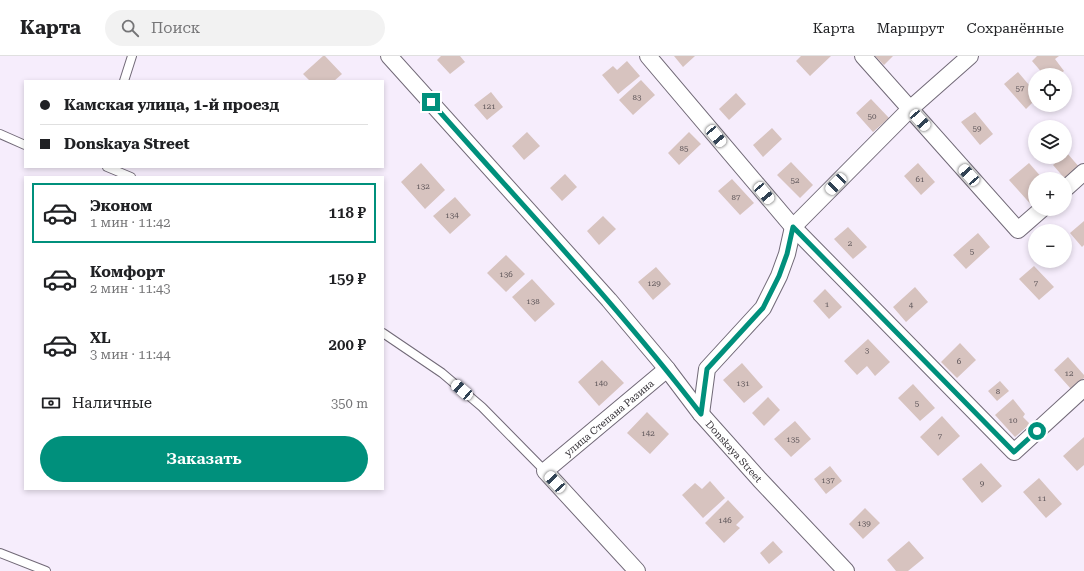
<!DOCTYPE html>
<html lang="ru">
<head>
<meta charset="utf-8">
<style>
  body { margin:0; font-family:"Roboto Serif",serif; background:#f2f2f2; color:#202124; height:100vh; display:flex; flex-direction:column; font-size:15px; white-space:nowrap }
  * { box-sizing:border-box; margin:0 }
  p { font-size:13px; color:#757577 }
  .icon { flex:none; width:22px; height:22px; fill:none; stroke:currentColor; stroke-width:2; stroke-linecap:round; stroke-linejoin:round }
  .map { position:relative; flex:1; overflow:hidden }
  .drawer { position:absolute; left:24px; top:120px; width:360px; height:314px; display:flex; flex-direction:column; background:#fff; border-radius:0px; box-shadow:0 2px 6px #0003 }
  .drawer>* { flex:none }
  .guide { position:absolute; left:24px; top:24px; width:360px; height:88px; border-radius:0px; box-shadow:0 2px 6px #0003; display:grid; align-content:center; height:88px; padding:0 16px; background:#fff }
  .fabs { position:absolute; left:1028px; top:12px; display:grid; gap:8px }
  .fabs a { display:grid; place-items:center; width:44px; height:44px; border-radius:50%; background:#fff; box-shadow:0 2px 6px #0003; font-size:20px }
  .end { position:absolute; width:18px; height:18px; margin:-9px; border:5px solid #00907c; background:#fff; box-shadow:0 0 0 2px #fff }
  .from { border-radius:50% }
  .car { position:absolute; width:12px; height:24px; margin:-12px -6px; border-radius:5px; box-shadow:0 0 3px 1px #0007; background:linear-gradient(#fff 24%,#345 0 40%,#fff 0 76%,#345 0 86%,#fff 0) }
  .guide b { display:flex; align-items:center; gap:14px; height:38px; font-size:15px }
  .guide b+b { border-top:1px solid #e0e0e0 }
  .guide i { width:10px; height:10px; background:#202124 }
  ul { padding:7px 0 0; list-style:none }
  li { display:flex; align-items:center; gap:12px; height:60px; margin:0 8px 6px; padding:0 8px; border:2px solid transparent; border-radius:0px }
  li div { flex:1 }
  li b { display:block; font-size:15px }
  li em { font-style:normal; font-weight:600 }
  li.on { border-color:#00907c }
  li>.icon { width:36px; height:36px; stroke-width:1.5 }
  .pay { display:flex; align-items:center; gap:10px; height:44px; padding:0 16px; font-size:15px }
  .pay p { margin-inline-start:auto }
  .cta { display:flex; gap:8px; margin-top:auto; padding:8px 16px }
  .cta a { flex:1; height:46px; border-radius:24px; background:#00907c; color:#fff; font-size:16px; font-weight:600; line-height:46px; text-align:center }
  header { display:flex; align-items:center; gap:24px; box-sizing:border-box; height:56px; padding:0 20px; background:#fff; border-bottom:1px solid #e0e0e0 }
  header strong { font-size:19px }
  nav { display:flex; gap:22px; margin-inline-start:auto; font-size:14px }
  .search { width:280px; height:36px; background:#f2f2f2; display:flex; align-items:center; gap:10px; box-sizing:border-box; padding:0 14px; border-radius:22px; color:#757577; font-size:15px }
  .map>svg:first-child { display:block }
  .building { fill:#d7c3bf }
  .lines { fill:none; stroke-linecap:round; stroke-linejoin:round }
  .lane-casing { stroke:#716977; stroke-width:10 }
  .street-casing { stroke:#716977; stroke-width:18 }
  .lane { stroke:#fff; stroke-width:8 }
  .street { stroke:#fff; stroke-width:16 }
  .route { stroke:#00907c; stroke-width:5 }
  .labels { text-anchor:middle; stroke-width:3; stroke-linejoin:round; paint-order:stroke }
  .number-label { font-size:8px; fill:#5c5458 }
  .street-label { font-size:10px; fill:#332f35; stroke:#fff }
</style>
</head>
<body>
<header>
<strong>Карта</strong>
<div class="search"><svg class="icon" aria-label="search" viewBox="0 0 24 24"><circle cx="10" cy="10" r="6"/><path d="M15 15l6 6"/></svg>Поиск</div>
<nav><a>Карта</a><a>Маршрут</a><a>Сохранённые</a></nav>
</header>
<div class="map">
<svg width="1084" height="515" viewBox="0 0 1084 515">
  <rect width="100%" height="100%" fill="#f6edfc"/>
  <path class="building" d="M323 0H325L342 18 334 25H310L303 18Z
    M441 0H460L465 6 450 18 437 4Z
    M674 0H695L683 11Z
    M801 0H831L810 20 796 5Z
    M875 0H893L884 9Z
    M1037 0H1059L1055 3 1064 15 1059 19H1044L1032 5Z
    M627 5 640 20 618 38 602 19 613 10 617 14Z
    M1018 16 1035 36V44L1026 53 1004 28Z
    M641 24 655 39 633 59 619 44Z
    M491 36 503 51 487 64 474 49Z
    M736 37 746 48 729 64 719 53Z
    M871 43 889 62 873 76 856 57Z
    M975 56 993 78 980 89 961 66Z
    M772 72 782 83 763 101 753 89Z
    M527 76 540 90 524 104 512 90Z
    M689 76 701 88 679 109 668 97Z
    M1067 97 1080 112 1066 124 1053 109 1062 101H1065Z
    M791 106 813 129 800 142 777 119Z
    M421 107 445 134 425 153 401 126Z
    M918 107 935 126 921 139 904 120Z
    M1029 107 1043 123H1035L1034 152 1009 124Z
    M565 118 577 131 562 145 550 132Z
    M732 123 754 147 740 159 718 135Z
    M455 141 471 159 450 178 433 160Z
    M603 160 616 173 599 189 587 175Z
    M1084 165V189L1082 191 1070 177Z
    M848 171 867 191 853 203 834 183Z
    M978 177 990 191 966 213 953 199Z
    M506 199 525 218 506 236 487 217Z
    M1034 210 1054 231 1039 244 1019 223Z
    M656 211 671 228 653 244 638 226Z
    M532 223 555 248 535 266 512 241Z
    M915 231 928 246 906 266 893 251Z
    M825 233 842 251 829 263 813 245Z
    M868 283 890 306 875 320 867 310 857 319 844 305Z
    M960 287 976 304 957 322 941 306Z
    M1068 301 1084 319V322L1071 333 1054 314Z
    M602 304 624 327 599 350 578 326Z
    M742 307 763 331 744 347 723 324Z
    M1000 325 1009 335 997 345 988 335Z
    M913 328 935 352 920 365 898 342Z
    M768 341 780 354 764 370 752 357Z
    M1013 343 1025 358 1023 361 1030 368 1015 381 995 359Z
    M647 356 669 378 650 398 627 377Z
    M942 360 960 380 938 400 920 381Z
    M795 365 811 383 791 401 774 383Z
    M1084 381V409L1077 415 1063 400Z
    M981 407 1002 430 982 447 962 423Z
    M830 410 842 425 826 438 814 423Z
    M1039 422 1062 448 1046 462 1023 436Z
    M710 425 725 442 703 462 682 439 695 427 702 433Z
    M728 444 744 461 736 469 740 472 724 487 705 467Z
    M865 452 880 467 863 483 849 468Z
    M773 485 783 496 769 508 760 497Z
    M909 485 924 502 908 515H896L887 504Z"/>
  <g class="lines">
    <defs>
      <path id="lane" d="M124 25 132 0
        M0 78 25 89
        M107 111 131 121
        M383 277 442 317 482 351 545 415
        M0 497 46 515"/>
      <g id="street">
        <path id="s1" d="M389 0 609 244 667 313 701 358 760 424 846 515"/>
        <path d="M648 0 793 171 1014 396 1084 332"/>
        <path d="M863 0 1018 174 1042 153"/>
        <path d="M1065 133 1084 116"/>
        <path d="M701 358 707 313 763 252 779 220 787 198 793 171 910 53 970 0"/>
        <path id="s2" d="M637 515 545 415 667 313"/>
      </g>
    </defs>
    <use href="#lane" class="lane-casing"/>
    <use href="#street" class="street-casing"/>
    <use href="#lane" class="lane"/>
    <use href="#street" class="street"/>
  </g>
  <g class="lines">
    <path class="route" d="M431 46C522 149 617 249 701 358L707 313 763 252 779 220 787 198 793 171 1014 396 1037 375"/>
  </g>
  <g class="labels">
    <g class="number-label">
      <text x="1020" y="35">57</text>
      <text x="637" y="44">83</text>
      <text x="489" y="53">121</text>
      <text x="872" y="63">50</text>
      <text x="977" y="75">59</text>
      <text x="684" y="95">85</text>
      <text x="920" y="126">61</text>
      <text x="795" y="127">52</text>
      <text x="423" y="133">132</text>
      <text x="736" y="144">87</text>
      <text x="452" y="162">134</text>
      <text x="850" y="190">2</text>
      <text x="972" y="198">5</text>
      <text x="506" y="221">136</text>
      <text x="654" y="230">129</text>
      <text x="1036" y="230">7</text>
      <text x="533" y="248">138</text>
      <text x="827" y="251">1</text>
      <text x="911" y="252">4</text>
      <text x="867" y="297">3</text>
      <text x="959" y="308">6</text>
      <text x="1069" y="320">12</text>
      <text x="601" y="330">140</text>
      <text x="743" y="330">131</text>
      <text x="998" y="338">8</text>
      <text x="917" y="350">5</text>
      <text x="1013" y="367">10</text>
      <text x="648" y="380">142</text>
      <text x="940" y="383">7</text>
      <text x="793" y="386">135</text>
      <text x="828" y="427">137</text>
      <text x="982" y="430">9</text>
      <text x="1042" y="445">11</text>
      <text x="725" y="467">146</text>
      <text x="864" y="470">139</text>
    </g>
    <g class="street-label">
      <text dy="4" stroke="none"><textPath href="#s2" startOffset="219">улица Степана Разина</textPath></text>
      <text dy="4" stroke="none"><textPath href="#s1" startOffset="525">Donskaya Street</textPath></text>
    </g>
  </g>
</svg>
<div class="fabs">
<a><svg class="icon" aria-label="locate" viewBox="0 0 24 24"><circle cx="12" cy="12" r="6"/><path d="M12 2v4M12 18v4M2 12h4M18 12h4"/></svg></a>
<a><svg class="icon" aria-label="layers" viewBox="0 0 24 24"><path d="M12 4l9 5-9 5-9-5zM3 14l9 5 9-5"/></svg></a>
<a>+</a>
<a>−</a>
</div>
<i class="end from" style="left:1037px;top:375px"></i>
<i class="end" style="left:431px;top:46px"></i>
<i class="car" style="left:920px;top:64px;rotate:138deg"></i>
<i class="car" style="left:716px;top:80px;rotate:140deg"></i>
<i class="car" style="left:969px;top:119px;rotate:318deg"></i>
<i class="car" style="left:836px;top:128px;rotate:224deg"></i>
<i class="car" style="left:764px;top:137px;rotate:140deg"></i>
<i class="car" style="left:462px;top:334px;rotate:311deg"></i>
<i class="car" style="left:555px;top:426px;rotate:317deg"></i>
<div class="guide">
<b><i class="from"></i>Камская улица, 1-й проезд</b>
<b><i></i>Donskaya Street</b>
</div>
<section class="drawer">
<ul>
<li class="on"><svg class="icon" aria-label="car" viewBox="0 0 24 24"><path d="M5 17H2v-5l4-1 3-4h7l3 4 3 1v5h-3M9 17h6M6 11h13"/><circle cx="7" cy="17" r="2"/><circle cx="17" cy="17" r="2"/></svg><div><b>Эконом</b><p>1 мин · 11:42</p></div><em>118 ₽</em></li>
<li><svg class="icon" aria-label="car" viewBox="0 0 24 24"><path d="M5 17H2v-5l4-1 3-4h7l3 4 3 1v5h-3M9 17h6M6 11h13"/><circle cx="7" cy="17" r="2"/><circle cx="17" cy="17" r="2"/></svg><div><b>Комфорт</b><p>2 мин · 11:43</p></div><em>159 ₽</em></li>
<li><svg class="icon" aria-label="car" viewBox="0 0 24 24"><path d="M5 17H2v-5l4-1 3-4h7l3 4 3 1v5h-3M9 17h6M6 11h13"/><circle cx="7" cy="17" r="2"/><circle cx="17" cy="17" r="2"/></svg><div><b>XL</b><p>3 мин · 11:44</p></div><em>200 ₽</em></li>
</ul>
<div class="pay"><svg class="icon" aria-label="cash" viewBox="0 0 24 24"><path d="M3 7h18v10H3z"/><circle cx="12" cy="12" r="2"/></svg>Наличные<p>350 m</p></div>
<div class="cta"><a>Заказать</a></div>
</section>
</div>
</body>
</html>
